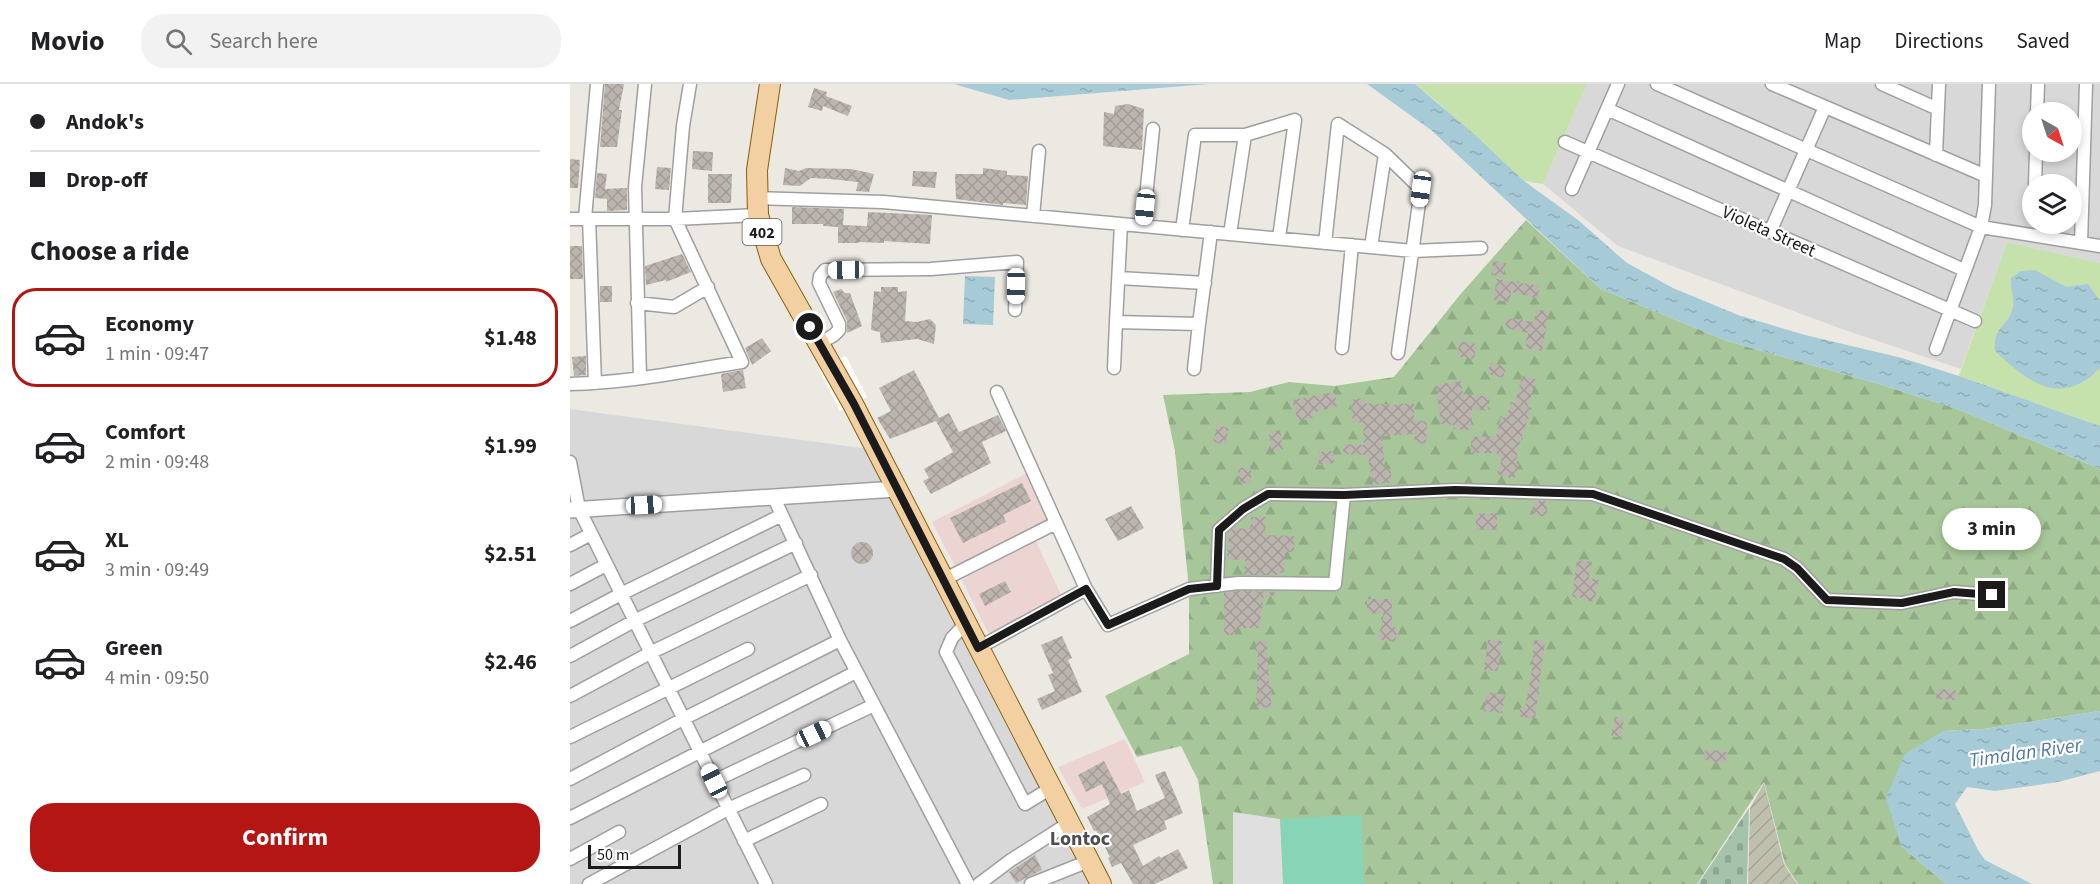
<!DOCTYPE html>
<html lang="en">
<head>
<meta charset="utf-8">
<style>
  body { margin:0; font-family:"Source Sans 3",sans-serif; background:#f2f2f2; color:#202124; height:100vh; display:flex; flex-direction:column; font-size:22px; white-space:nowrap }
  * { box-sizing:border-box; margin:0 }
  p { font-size:20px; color:#757577 }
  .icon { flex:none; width:33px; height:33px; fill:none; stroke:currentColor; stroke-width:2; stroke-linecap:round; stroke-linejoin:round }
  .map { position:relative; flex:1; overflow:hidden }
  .sheet { display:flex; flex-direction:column; background:#fff; width:570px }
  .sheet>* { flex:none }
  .banner { display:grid; align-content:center; height:132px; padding:0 30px; background:#fff }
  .needle { width:39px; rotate:141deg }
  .tools { position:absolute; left:1452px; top:18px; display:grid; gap:12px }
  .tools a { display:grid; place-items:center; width:60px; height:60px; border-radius:50%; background:#fff; box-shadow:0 3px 9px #0003; font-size:30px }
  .scale { position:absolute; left:18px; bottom:15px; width:93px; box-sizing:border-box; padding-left:6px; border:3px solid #1b1b1b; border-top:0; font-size:16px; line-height:21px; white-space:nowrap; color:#1b1b1b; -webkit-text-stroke:4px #fff; paint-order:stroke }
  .end { position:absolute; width:27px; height:27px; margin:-14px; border:8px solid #1b1b1b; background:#fff; box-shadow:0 0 0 3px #fff }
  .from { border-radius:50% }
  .bubble { position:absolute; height:42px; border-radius:21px; background:#fff; box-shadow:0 3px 9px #0003; font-size:20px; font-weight:700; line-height:42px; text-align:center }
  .car { position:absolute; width:18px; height:36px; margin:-18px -9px; border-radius:8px; box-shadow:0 0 4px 2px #0007; background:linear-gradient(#fff 24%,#345 0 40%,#fff 0 76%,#345 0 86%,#fff 0) }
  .banner b { display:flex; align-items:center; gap:21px; height:57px; font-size:22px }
  .banner b+b { border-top:2px solid #e0e0e0 }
  .banner i { width:15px; height:15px; background:#202124 }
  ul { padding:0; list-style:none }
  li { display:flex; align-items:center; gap:18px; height:99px; margin:0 12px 9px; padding:0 18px; border:3px solid transparent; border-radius:24px }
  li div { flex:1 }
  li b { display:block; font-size:22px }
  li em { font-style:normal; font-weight:700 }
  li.selected { border-color:#b41613 }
  li>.icon { width:54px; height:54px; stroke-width:1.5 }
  h2 { padding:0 30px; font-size:27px; line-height:72px }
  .button { display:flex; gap:12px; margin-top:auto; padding:12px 30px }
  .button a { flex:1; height:69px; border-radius:24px; background:#b41613; color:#fff; font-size:24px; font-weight:700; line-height:69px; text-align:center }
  header { display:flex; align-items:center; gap:36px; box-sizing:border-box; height:84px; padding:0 30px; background:#fff; border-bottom:2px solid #e0e0e0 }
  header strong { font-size:28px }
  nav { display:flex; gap:33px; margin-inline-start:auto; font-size:21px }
  .search { width:420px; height:54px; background:#f2f2f2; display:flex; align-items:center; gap:15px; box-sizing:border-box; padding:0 21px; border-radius:24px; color:#757577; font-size:22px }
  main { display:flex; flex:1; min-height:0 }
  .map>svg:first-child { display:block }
  .residential { fill:#d9d8d8; fill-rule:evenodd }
  .commercial { fill:#ecd4d2 }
  .construction { fill:url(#construction-furrows) }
  .grass { fill:#c6e2ac }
  .forest { fill:url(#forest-firs) }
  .cemetery { fill:url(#cemetery-stones) }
  .pitch { fill:#87d4b7 }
  .parking { fill:#dfdfdf }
  .water { fill:url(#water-ripples) }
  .pier { fill:#fff }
  .building { fill:url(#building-cross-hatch) }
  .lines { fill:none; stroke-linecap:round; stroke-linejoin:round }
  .minor-casing { stroke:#9f9f9f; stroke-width:15 }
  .tertiary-casing { stroke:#9f9f9f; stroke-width:18 }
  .primary-casing { stroke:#855f0e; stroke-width:22 }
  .minor { stroke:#fff; stroke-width:12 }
  .tertiary { stroke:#fff; stroke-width:15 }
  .primary { stroke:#f2d0a1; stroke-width:20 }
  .route { stroke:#1b1b1b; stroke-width:8 }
  .labels { text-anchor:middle; stroke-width:4.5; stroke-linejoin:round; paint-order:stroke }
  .shield { fill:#fff; stroke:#5f5f5f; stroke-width:1.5 }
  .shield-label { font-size:16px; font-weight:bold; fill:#1b1b1b }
  .street-label { font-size:18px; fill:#1b1b1b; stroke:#fff }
  .water-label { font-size:20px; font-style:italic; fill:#5278a1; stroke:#fff }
  .neighbourhood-label { font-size:20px; font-weight:bold; fill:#4e4e4e; stroke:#fff }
</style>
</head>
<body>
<header>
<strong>Movio</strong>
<div class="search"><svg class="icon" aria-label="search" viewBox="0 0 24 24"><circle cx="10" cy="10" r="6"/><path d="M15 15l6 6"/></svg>Search here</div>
<nav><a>Map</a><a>Directions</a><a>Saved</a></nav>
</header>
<main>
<section class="sheet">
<div class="banner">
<b><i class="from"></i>Andok's</b>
<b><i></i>Drop-off</b>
</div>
<h2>Choose a ride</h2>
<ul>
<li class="selected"><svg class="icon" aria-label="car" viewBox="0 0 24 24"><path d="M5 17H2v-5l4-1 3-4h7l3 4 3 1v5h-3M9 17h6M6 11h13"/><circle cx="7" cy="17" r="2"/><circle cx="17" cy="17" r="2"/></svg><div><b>Economy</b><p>1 min · 09:47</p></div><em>$1.48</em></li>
<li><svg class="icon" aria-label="car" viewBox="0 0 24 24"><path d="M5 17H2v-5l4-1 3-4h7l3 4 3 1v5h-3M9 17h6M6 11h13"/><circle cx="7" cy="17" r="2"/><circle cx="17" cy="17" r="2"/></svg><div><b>Comfort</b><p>2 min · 09:48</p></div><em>$1.99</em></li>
<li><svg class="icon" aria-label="car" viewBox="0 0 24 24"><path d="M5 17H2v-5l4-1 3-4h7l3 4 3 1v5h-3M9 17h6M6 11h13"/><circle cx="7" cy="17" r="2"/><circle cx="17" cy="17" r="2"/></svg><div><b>XL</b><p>3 min · 09:49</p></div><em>$2.51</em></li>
<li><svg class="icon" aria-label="car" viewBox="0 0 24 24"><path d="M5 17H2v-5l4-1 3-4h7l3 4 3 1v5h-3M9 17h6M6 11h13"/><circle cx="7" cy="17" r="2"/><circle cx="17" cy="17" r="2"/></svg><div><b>Green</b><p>4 min · 09:50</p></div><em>$2.46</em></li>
</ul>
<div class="button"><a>Confirm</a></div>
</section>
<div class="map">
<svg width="1530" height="800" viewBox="0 0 1530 800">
  <defs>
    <pattern id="construction-furrows" width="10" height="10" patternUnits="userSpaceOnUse" patternTransform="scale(1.5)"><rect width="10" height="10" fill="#bfbfae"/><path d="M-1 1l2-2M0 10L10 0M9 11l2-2" fill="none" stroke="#a4a495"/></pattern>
    <pattern id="forest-firs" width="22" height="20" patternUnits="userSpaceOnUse" patternTransform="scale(1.5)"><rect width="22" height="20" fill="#a7c79a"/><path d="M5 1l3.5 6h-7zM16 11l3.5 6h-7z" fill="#8faa84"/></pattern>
    <pattern id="cemetery-stones" width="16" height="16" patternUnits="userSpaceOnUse" patternTransform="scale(1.5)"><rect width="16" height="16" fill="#a5c2aa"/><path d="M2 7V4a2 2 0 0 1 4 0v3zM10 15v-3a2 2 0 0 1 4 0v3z" fill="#8da692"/></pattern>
    <pattern id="water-ripples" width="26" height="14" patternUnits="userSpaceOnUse" patternTransform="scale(1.5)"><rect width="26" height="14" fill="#a6cad6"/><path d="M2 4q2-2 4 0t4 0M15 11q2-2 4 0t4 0" fill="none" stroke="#8eadb7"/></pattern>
    <pattern id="building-cross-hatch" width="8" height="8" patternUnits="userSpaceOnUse" patternTransform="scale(1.5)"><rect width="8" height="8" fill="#bcb5af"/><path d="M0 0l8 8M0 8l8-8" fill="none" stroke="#a19b96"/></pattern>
  </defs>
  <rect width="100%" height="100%" fill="#ece9e2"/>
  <path class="residential" d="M1017 0H1530V179L1437 158 1391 285 1272 245 1048 162 973 100ZM1462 28H1502V68H1462ZM1462 100H1502V140H1462Z
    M0 325 307 366 518 800H0Z"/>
  <path class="commercial" d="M457 389 479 437 386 484 362 438Z
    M465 455 492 513 424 551 418 548 392 496Z
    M555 655 575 698 512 725 488 683Z"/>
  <path class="construction" d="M1194 699 1214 780 1227 800H1178L1180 724Z"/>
  <path class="grass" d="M845 0H1017L973 100 954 97 865 16Z
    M1437 158 1530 179V342L1389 292Z"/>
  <path class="forest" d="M956 136 1031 205 1157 257 1309 300 1390 326 1530 385V627L1414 645 1373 647 1331 762 1376 800H1228L1215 780 1194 698 1127 800H643L628 696 611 662 567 673 535 612 619 570V505L605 367 593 311 680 308 719 298 764 302 824 293 889 212Z"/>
  <path class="cemetery" d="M1179 724 1177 800H1128Z"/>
  <path class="pitch" d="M791 731 794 800H713L710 735Z"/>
  <path class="parking" d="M663 728 710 735 713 800H663Z"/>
  <path class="water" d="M384 0H639L439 16Z
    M797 0H845L904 50 954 97 1008 136 1057 179 1103 204 1168 231 1235 251 1332 274 1389 292 1530 342V385L1390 326 1309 300 1157 257 1031 205 861 46Z
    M1465 186 1496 203 1518 200 1530 217V284C1491 324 1459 299 1425 267 1423 241 1438 244 1443 223 1445 213 1440 206 1441 194L1451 187Z
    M395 192 425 193 423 241 393 240Z
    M1530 627V687L1488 698 1425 707 1397 703 1385 720 1408 766 1415 776 1462 800H1376L1331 762 1316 714 1335 670 1373 647 1414 645Z"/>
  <path class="pier" d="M276 272 297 313 270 327 249 285Z"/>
  <path class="building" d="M35 0H54L49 26H52L47 63H30Z
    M244 4 257 8 256 12 282 22 278 32 253 22 252 27 238 23Z
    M558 20 574 25 572 66 533 62 534 28 544 30 545 22Z
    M123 67 143 68 142 87 122 85Z
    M0 75 10 76 8 104H0Z
    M87 83 101 84 99 106 85 105Z
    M215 84 229 87 236 84 281 85 304 90 299 108 286 107 288 98 260 95 241 94 230 102 213 101Z
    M413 84 437 87V91L458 92 456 121 433 119V121L386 115 385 90H413Z
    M343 87 367 88 365 104 342 102Z
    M27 89 37 90 35 105 57 104V126L37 127V115L25 114Z
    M138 90H162L161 119H138Z
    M222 123 274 125 273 141 297 142 298 128 362 131 360 160 314 157V159L289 158V159H268V143L253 142V140H222Z
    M0 162H12L13 195H0Z
    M112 170 121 188 96 198V196L76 201 75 182Z
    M923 177 936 179 933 193 921 191Z
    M926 195 970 202 967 214 941 208 940 218 924 216Z
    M30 202H42V218H30Z
    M311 203H328V208L337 207 335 237 347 238 360 235 366 241 364 260 347 255 311 259 310 248 301 246 304 207 311 208Z
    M271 205 275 209H280L292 242 277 249V237L263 208Z
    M966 226 979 227 972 267 955 264 958 249 935 244 937 234 964 238Z
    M192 254 201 267 182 281 175 264Z
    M889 257 907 260 904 275 887 272Z
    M16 272V291L4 292 2 273Z
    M921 279 936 283 933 294 917 290Z
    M173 286 176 304 153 308 151 290Z
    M344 286 369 334 379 329 389 348 428 331 436 347 412 358 421 379 361 410 353 397 359 394 354 385 383 368 366 337 320 355 307 334 321 327 309 304Z
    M952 292 966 295 958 323 962 324 949 361 946 379 949 380 944 395 927 390 932 374 927 373 928 369H901V353L926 352 931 333 936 334 941 318 945 319Z
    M891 297 893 310 920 313 918 327 902 325 901 346 883 345 884 341 871 340 866 301Z
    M764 308 768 322 742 329 744 334 728 337 722 316Z
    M793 314 794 319 828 321V320L844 319V336L857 337 856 360 845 359V350L812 352 815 386 820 385 823 398 803 401 798 374H795V371L773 370 774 360 794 361 793 338 783 339 780 316Z
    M647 341 659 344 655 361 643 358Z
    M710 346 713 365 701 367 699 348Z
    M763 367 764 379 749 381 748 368Z
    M668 384H681V399H669Z
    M452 399 461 417 433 431 436 438 393 459 380 434Z
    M964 417H977V432H963Z
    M561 422 574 444 548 457 535 435Z
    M927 429V446H906V430Z
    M681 433H696L695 451 724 452V468H715L714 489H708V491H674L675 476 657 475 659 448 664 444 681 445Z
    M281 469a11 11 0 1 1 22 0a11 11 0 1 1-22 0Z
    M1007 476 1022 478 1019 494 1029 496 1024 518 1014 516V514L1002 513Z
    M435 497 441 508 415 522 409 510Z
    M668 507 707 508V512L694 511 689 544H665V551H654V509Z
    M797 515H822V543L828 544 825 558 808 555 814 530 797 529Z
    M492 552 502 574 498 576 512 608 472 626 467 615 485 607 478 591 483 589 471 561Z
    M918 556 932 557 928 587 914 586Z
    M964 556 975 557 965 634 950 633V624H955L962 585Z
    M686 557 697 558 699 599H702L701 624 686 623 688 567H686Z
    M1367 605 1386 606V616L1366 615Z
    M917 608 935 611 932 629 914 627Z
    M1045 633 1054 635 1051 654 1041 652Z
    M1136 665 1157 668 1155 679 1134 676Z
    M534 677 551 710 559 706 567 727 595 714 585 691 595 687 613 729 594 737 597 745 563 761 573 782 589 772 591 774 608 765 618 784 585 800H563L551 779 542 783 538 774 540 773 526 746 524 747 517 733 540 720 532 700 516 708 508 691Z
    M465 771 472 786 446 799 439 788Z"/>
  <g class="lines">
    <defs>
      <path id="minor" d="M1087 0 1411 143 1530 162
        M1202 0 1416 92
        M1312 0 1368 25
        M1037 25 1394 186
        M1467 28 1468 0
        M995 58 1405 237
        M1366 71 1369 0
        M1465 100 1466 68
        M1002 105 1048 0
        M187 114 313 118 843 167 911 164
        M463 132 469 67
        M15 134 27 0
        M19 134 25 299
        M0 135H105L188 131
        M551 140 546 238 629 240 641 148
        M573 142 583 45
        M612 146 625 51H675L725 36 709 154
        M1200 148 1255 23
        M660 150 675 51
        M755 159 768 40 815 70 851 105 828 269
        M1511 159 1516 0
        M801 163 815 70
        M549 194 635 199
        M67 219 104 223 138 203
        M250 259 264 251 269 246V240L249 199 250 192 255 186 361 185 447 178 445 226
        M772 264 782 161
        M1366 265 1411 143 1415 121 1419 0
        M544 284 546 238
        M624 285 629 240
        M70 294 65 103 75 0
        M0 300C58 299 115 287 172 278L105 135 113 42 120 0
        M427 308 516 505
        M0 378 9 425 196 800
        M204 414 270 556 398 800
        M0 461 21 450
        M373 496 486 439
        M0 500 36 481
        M647 502 649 446 673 425 698 410 774 411
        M0 537 51 510 212 431
        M396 539 382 554 376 568 455 720 481 704
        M408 564 516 505 538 541 619 505 668 499 765 500 774 411 885 406 1023 410 1214 475 1227 484 1257 516 1332 519 1384 508 1422 511
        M0 572 64 537 226 459
        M0 612 80 569 241 491
        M0 653 178 565
        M0 695 113 635 270 556
        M144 697 304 621
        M0 734 286 588
        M174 757 251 720
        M0 775 49 748
        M19 800 158 725 234 691
        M409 800 441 776 499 739
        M461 800 519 777"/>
      <path id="tertiary" d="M0 426 327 405"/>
      <path id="primary" d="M200 0 187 86 188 131 201 175 283 320 531 800"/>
    </defs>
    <use href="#minor" class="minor-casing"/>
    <use href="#tertiary" class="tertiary-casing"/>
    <use href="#primary" class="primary-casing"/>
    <use href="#minor" class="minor"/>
    <use href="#tertiary" class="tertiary"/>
    <use href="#primary" class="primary"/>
  </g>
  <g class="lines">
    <path class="route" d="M240 243 284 320 408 564 516 505 538 541 619 505 647 502 649 446 673 425 698 410 774 411 885 406 1023 410 1214 475 1227 484 1257 516 1332 519 1384 508 1422 511"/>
  </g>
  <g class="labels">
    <rect class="shield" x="172.5" y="135" width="39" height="26" rx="4.5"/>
    <g class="shield-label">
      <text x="192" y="154">402</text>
    </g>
    <g class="street-label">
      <text transform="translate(1199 147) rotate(24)" y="6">Violeta Street</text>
    </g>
    <g class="water-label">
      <text transform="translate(1455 668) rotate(-8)" y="7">Timalan River</text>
    </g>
    <g class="neighbourhood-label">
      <text x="510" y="761">Lontoc</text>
    </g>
  </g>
</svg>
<div class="tools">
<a><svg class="needle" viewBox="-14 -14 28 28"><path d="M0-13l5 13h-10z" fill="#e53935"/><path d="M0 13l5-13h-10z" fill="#757577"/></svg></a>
<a><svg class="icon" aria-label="layers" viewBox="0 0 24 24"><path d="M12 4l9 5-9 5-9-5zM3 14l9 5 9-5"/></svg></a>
</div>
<div class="scale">50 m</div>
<i class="end from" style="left:240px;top:243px"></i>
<i class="end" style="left:1422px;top:511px"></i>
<div class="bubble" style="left:1372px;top:424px;width:99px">3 min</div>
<i class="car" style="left:851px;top:105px;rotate:188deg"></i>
<i class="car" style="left:575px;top:123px;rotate:186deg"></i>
<i class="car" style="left:276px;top:186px;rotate:269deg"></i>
<i class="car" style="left:446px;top:202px;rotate:181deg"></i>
<i class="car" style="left:74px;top:421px;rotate:87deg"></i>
<i class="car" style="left:244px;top:650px;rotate:65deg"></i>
<i class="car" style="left:144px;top:697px;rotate:334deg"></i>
</div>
</main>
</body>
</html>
